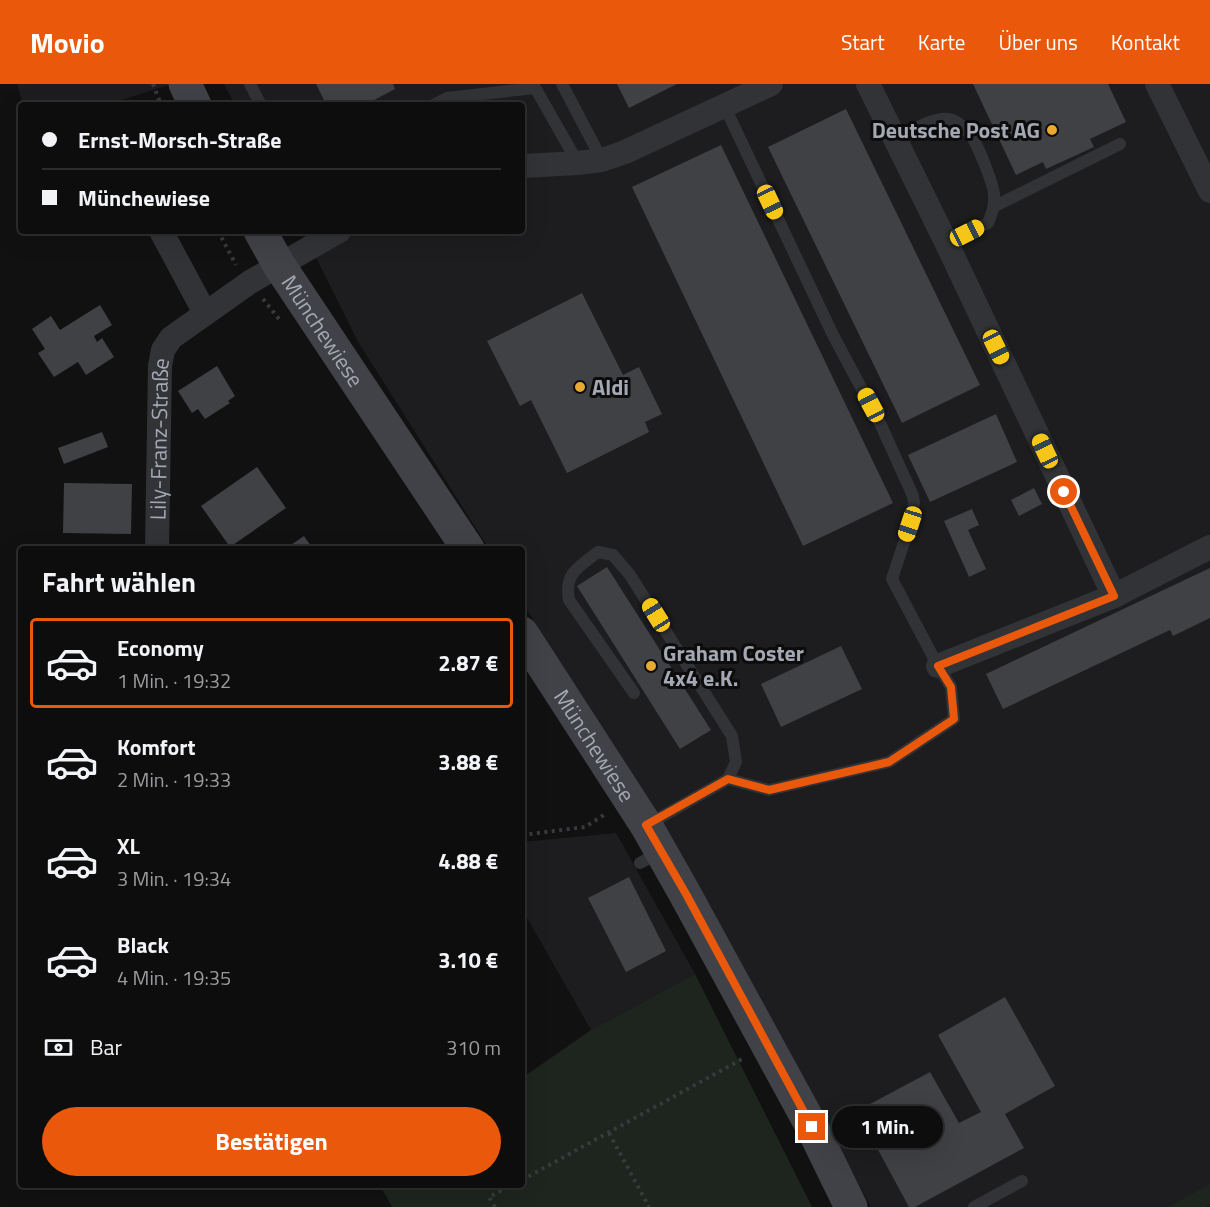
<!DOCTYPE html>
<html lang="de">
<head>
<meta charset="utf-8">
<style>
  body { margin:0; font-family:"Titillium Web",sans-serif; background:#161617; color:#f1f3f6; height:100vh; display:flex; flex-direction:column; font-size:22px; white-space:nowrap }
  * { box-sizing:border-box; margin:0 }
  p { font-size:20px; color:#9a9c9e }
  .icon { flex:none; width:33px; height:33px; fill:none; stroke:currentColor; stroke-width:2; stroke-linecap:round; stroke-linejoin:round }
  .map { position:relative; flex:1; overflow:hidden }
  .sheet { position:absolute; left:18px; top:462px; width:507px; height:642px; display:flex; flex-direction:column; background:#0d0d0e; border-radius:6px; box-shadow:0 6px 24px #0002,0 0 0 2px #2d2d2e }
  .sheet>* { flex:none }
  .guide { position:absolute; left:18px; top:18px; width:507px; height:132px; border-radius:6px; box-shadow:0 6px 24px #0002,0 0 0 2px #2d2d2e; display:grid; align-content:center; height:132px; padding:0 24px; background:#0d0d0e }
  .end { position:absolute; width:27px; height:27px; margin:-14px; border:8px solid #ea580c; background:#fff; box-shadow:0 0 0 3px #fff }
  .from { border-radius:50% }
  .bubble { position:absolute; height:42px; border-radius:21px; background:#0d0d0e; box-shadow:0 6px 24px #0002,0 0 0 2px #2d2d2e; font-size:20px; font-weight:700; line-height:42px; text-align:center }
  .car { position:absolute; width:18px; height:36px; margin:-18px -9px; border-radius:8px; box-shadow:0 0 4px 2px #0007; background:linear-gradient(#f5c518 24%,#345 0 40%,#f5c518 0 76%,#345 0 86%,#f5c518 0) }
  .guide b { display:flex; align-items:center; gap:21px; height:57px; font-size:22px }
  .guide b+b { border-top:2px solid #2d2d2e }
  .guide i { width:15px; height:15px; background:#f1f3f6 }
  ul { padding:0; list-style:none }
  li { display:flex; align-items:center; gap:18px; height:90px; margin:0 12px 9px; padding:0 12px; border:3px solid transparent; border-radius:6px }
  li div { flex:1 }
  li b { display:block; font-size:22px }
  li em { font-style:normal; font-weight:700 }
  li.selected { border-color:#ea580c }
  li>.icon { width:54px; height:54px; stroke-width:1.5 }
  h2 { padding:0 24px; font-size:27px; line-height:72px }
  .pay { display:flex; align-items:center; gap:15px; height:66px; padding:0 24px; font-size:22px }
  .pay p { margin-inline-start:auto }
  .cta { display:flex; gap:12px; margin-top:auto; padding:12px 24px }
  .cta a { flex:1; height:69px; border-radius:36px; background:#ea580c; color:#fff; font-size:24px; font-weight:700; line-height:69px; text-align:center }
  header { display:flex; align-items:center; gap:36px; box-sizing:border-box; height:84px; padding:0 30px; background:#ea580c; color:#fff }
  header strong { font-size:28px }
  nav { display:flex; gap:33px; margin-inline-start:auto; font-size:21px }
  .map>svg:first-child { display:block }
  .built { fill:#1d1d1f }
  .green { fill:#1e251e }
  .building { fill:#404145 }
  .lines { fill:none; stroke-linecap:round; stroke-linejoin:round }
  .path { stroke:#383a3e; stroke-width:4; stroke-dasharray:3 4.5; stroke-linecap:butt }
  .service { stroke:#323337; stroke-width:12 }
  .minor { stroke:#323337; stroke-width:24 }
  .secondary { stroke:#404247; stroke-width:33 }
  .route { stroke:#ea580c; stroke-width:8 }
  .poi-dot { fill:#e8aa33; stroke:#0c0c0d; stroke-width:2 }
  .labels { text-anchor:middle; stroke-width:6; stroke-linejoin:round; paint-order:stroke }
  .poi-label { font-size:22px; font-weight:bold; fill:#a3a8b2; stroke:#0c0c0d; text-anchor:start }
  .street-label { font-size:22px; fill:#a3a8b2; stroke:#0c0c0d }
</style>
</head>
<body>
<header>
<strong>Movio</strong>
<nav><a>Start</a><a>Karte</a><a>Über uns</a><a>Kontakt</a></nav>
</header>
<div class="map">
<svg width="1210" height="1123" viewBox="0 0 1210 1123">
  <rect width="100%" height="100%" fill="#111112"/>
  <path class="built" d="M17 0H172L106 21H23Z
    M224 0H1210V1123H871L698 806 665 747 522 518V465H489L357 256 303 147H522V21H235Z
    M616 749 695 890 591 946 522 825V758Z"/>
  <path class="green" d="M695 890 812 1123H392L380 1101H522V994L591 946Z
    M1210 1100V1120L1205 1123H1168Z"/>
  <path class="building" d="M316 0H393L395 5 365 21H315L324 16Z
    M617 0H677L629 24Z
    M973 0H1108L1126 38 1090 55 1094 63 1046 85 1043 78 1016 91Z
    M846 25 980 301 902 339 768 63Z
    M721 61 893 419 803 462 632 103Z
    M582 209 623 291 639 283 662 330 645 338 649 348 567 389 531 316 520 322 487 257Z
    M100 221 112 241 94 252 97 258 102 254 114 273 86 291 78 278 54 293 38 269 45 265 32 245 51 232 60 246Z
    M217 282 235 312 228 317 230 319 205 335 198 325 192 329 178 307Z
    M996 330 1017 378 930 418 908 371Z
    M102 348 108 363 64 380 58 364Z
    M257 383 286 424 230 463 201 422Z
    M64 399 132 400 131 450 63 449Z
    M1034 404 1042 420 1019 432 1011 416Z
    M972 425 979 441 968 446 986 485 969 493 944 437Z
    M304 452 313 465H285Z
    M607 483 711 646 680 665 577 502Z
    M1210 484V534L1173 552 1170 546 1003 625 986 590Z
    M841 562 862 605 781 643 761 600Z
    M629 793 666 867 626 888 588 814Z
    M1005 913 1055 1002 1005 1030 1024 1064 915 1123H909L857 1027 930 988 959 1039 981 1028 938 951Z"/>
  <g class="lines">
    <path class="path" d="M153 0 161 21
      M218 147 236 181
      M263 215 279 235
      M522 751 585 743 607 729
      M609 1049 649 1123
      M522 1096 744 974
      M495 1123 489 1113 512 1101"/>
    <path class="service" d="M250 0 261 21
      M533 0 578 79
      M562 0 602 76
      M433 21 447 14 535 4
      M724 21 833 251 880 339 913 412 914 419 910 440 892 495 938 582 951 603 954 635 889 678 769 706 728 695
      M895 55C909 48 933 33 948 35 957 36 964 43 970 50 977 59 994 101 994 111 995 122 992 129 988 139L947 160
      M995 122 1120 60
      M634 609 569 516C564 489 579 483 598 468L613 471 630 491 732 652 736 678 728 695 647 741
      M640 779 660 768
      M974 1123 1022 1097"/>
    <g class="minor">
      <path d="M868 0 947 160 1114 512"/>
      <path d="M1157 0 1210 107"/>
      <path d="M522 82 578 79 602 76 625 68 771 0"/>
      <path d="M161 147 205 229"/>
      <path id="s1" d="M157 465 160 282 163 266 171 254 250 198 339 147"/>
      <path d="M938 582 1114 512 1210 463"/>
    </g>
    <g class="secondary">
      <path d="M185 0 195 21"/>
      <path id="s2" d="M260 147 279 181 468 465"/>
      <path id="s3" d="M522 549 646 741 685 810 812 1043 851 1123"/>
    </g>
  </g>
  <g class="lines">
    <path class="route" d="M812 1043 686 810 646 741 728 695 769 706 889 678 954 635 951 603 938 582 1114 512 1064 408"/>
  </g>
  <g class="poi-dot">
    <circle cx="1052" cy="46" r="6"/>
    <circle cx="580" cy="303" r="6"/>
    <circle cx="651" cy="582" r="6"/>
  </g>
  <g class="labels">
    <g class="poi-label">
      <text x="1040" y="54" text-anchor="end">Deutsche Post AG</text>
      <text x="592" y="311">Aldi</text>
      <text x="663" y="577">Graham Coster<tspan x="663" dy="25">4x4 e.K.</tspan></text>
    </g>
    <g class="street-label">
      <text dy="8" stroke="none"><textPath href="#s2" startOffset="118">Münchewiese</textPath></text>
      <text dy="8" stroke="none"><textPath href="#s1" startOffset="110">Lily-Franz-Straße</textPath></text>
      <text dy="8" stroke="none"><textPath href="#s3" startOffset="134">Münchewiese</textPath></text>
    </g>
  </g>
</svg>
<i class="end from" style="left:1064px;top:408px"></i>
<i class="end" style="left:812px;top:1043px"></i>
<div class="bubble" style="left:832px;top:1022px;width:111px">1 Min.</div>
<i class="car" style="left:770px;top:118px;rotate:155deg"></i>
<i class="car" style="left:967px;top:149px;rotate:63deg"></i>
<i class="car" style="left:996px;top:263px;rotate:154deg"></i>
<i class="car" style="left:871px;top:321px;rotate:332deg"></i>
<i class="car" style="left:1045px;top:367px;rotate:335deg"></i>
<i class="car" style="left:910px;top:440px;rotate:198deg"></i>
<i class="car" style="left:656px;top:531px;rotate:328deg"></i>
<div class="guide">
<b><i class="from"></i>Ernst-Morsch-Straße</b>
<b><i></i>Münchewiese</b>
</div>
<section class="sheet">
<h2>Fahrt wählen</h2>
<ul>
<li class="selected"><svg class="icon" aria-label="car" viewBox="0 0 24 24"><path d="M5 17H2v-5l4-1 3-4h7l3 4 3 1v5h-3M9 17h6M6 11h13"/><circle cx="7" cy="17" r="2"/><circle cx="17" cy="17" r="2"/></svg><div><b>Economy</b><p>1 Min. · 19:32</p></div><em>2.87 €</em></li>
<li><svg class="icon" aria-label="car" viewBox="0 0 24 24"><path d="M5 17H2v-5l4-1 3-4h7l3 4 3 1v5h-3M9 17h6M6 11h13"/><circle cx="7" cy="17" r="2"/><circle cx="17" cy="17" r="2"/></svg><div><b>Komfort</b><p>2 Min. · 19:33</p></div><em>3.88 €</em></li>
<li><svg class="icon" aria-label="car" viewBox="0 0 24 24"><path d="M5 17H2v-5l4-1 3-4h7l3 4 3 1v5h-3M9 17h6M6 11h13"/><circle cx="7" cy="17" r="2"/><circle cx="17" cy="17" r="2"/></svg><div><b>XL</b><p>3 Min. · 19:34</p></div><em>4.88 €</em></li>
<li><svg class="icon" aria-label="car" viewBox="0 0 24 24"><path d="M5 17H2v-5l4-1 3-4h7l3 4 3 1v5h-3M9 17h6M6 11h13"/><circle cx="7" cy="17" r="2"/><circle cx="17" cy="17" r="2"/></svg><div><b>Black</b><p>4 Min. · 19:35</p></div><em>3.10 €</em></li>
</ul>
<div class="pay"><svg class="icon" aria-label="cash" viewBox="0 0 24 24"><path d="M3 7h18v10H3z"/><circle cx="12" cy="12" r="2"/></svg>Bar<p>310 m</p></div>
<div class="cta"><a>Bestätigen</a></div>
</section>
</div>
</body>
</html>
